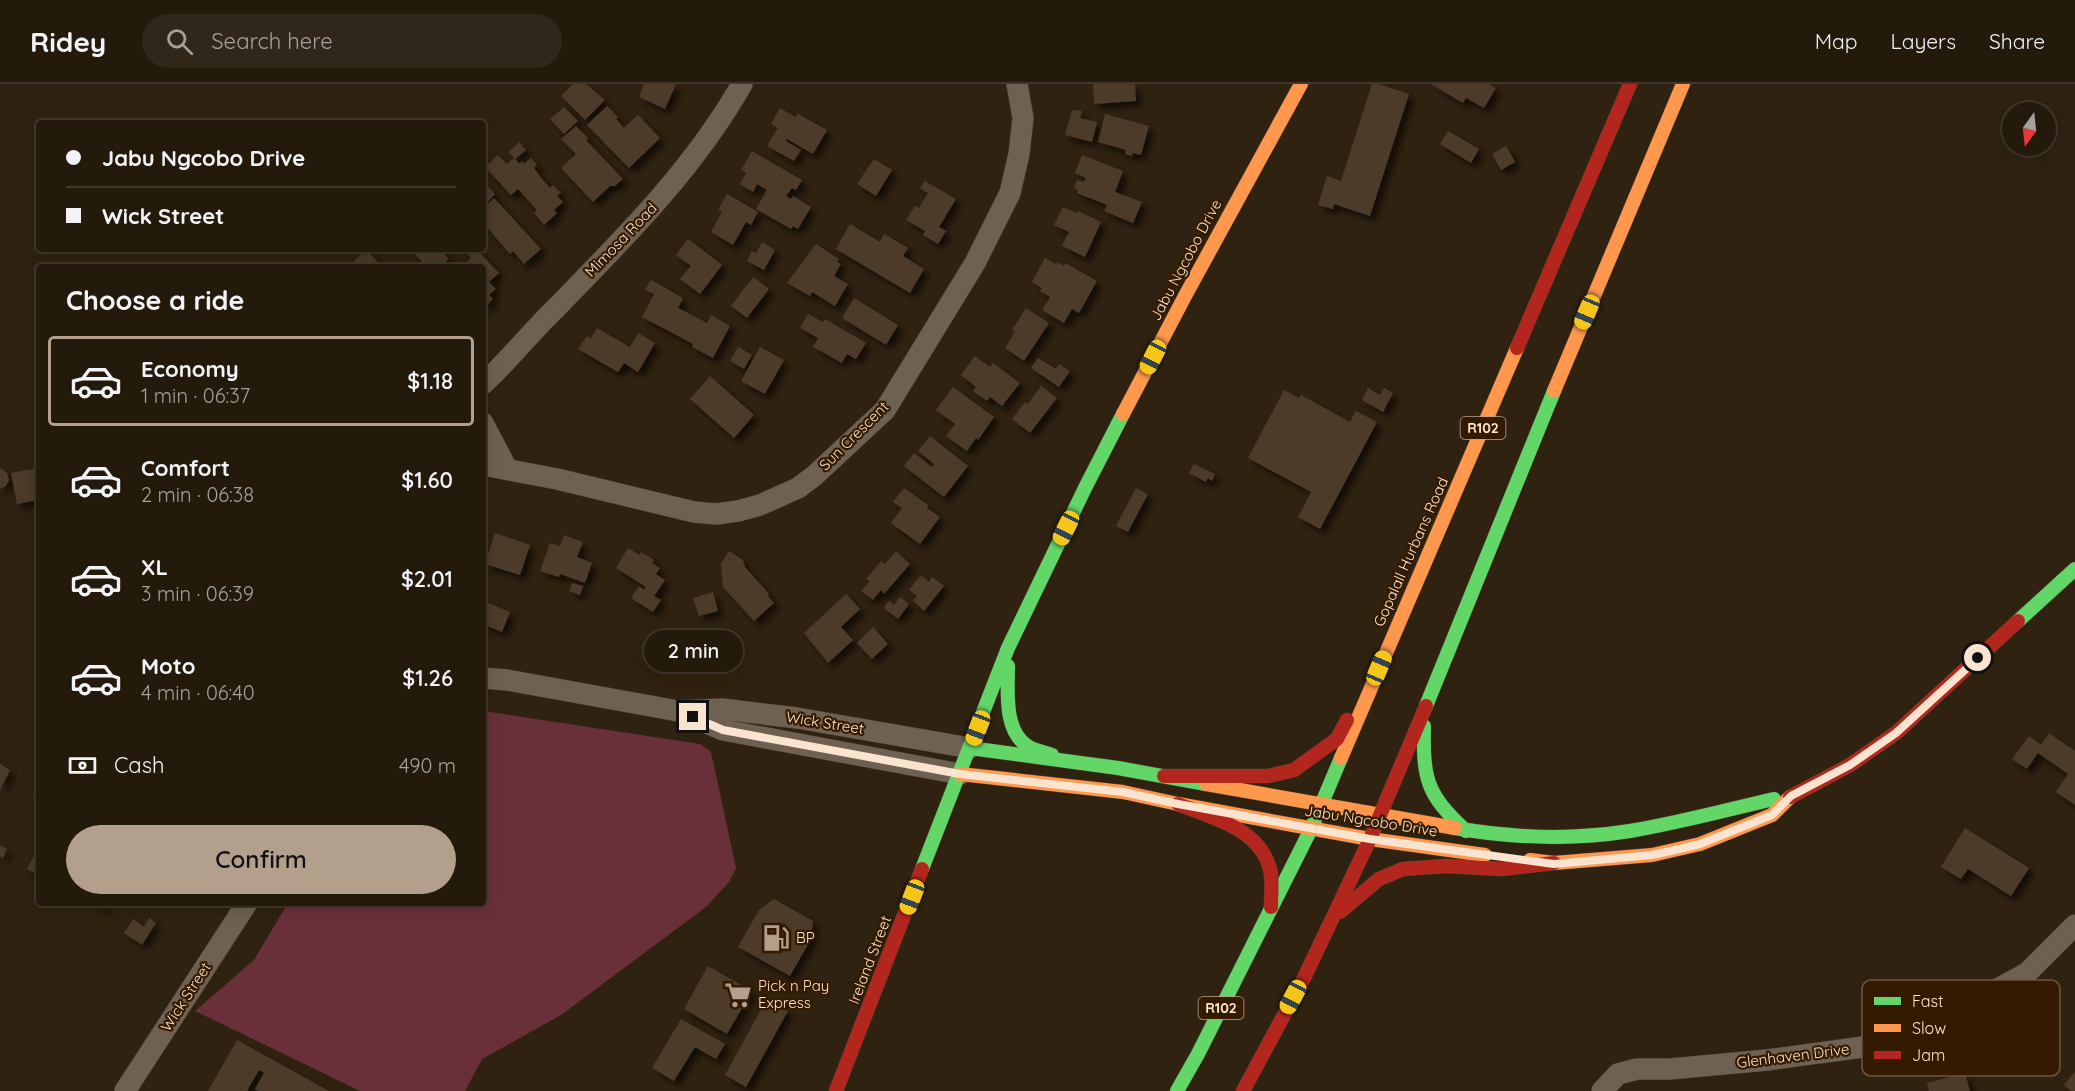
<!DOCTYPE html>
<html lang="en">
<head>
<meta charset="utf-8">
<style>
  body { margin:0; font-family:Quicksand,sans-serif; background:#30271a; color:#f1f3f6; height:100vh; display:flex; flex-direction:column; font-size:22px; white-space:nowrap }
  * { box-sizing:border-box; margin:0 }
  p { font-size:20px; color:#a3a19d }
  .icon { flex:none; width:33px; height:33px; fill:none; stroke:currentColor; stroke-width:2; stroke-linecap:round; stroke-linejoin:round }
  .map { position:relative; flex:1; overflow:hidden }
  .sheet { position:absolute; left:36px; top:180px; width:450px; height:642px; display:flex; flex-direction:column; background:#241a0c; border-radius:6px; box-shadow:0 3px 15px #0003,0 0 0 2px #41382d }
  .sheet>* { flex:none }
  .guide { position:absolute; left:36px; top:36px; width:450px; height:132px; border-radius:6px; box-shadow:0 3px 15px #0003,0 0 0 2px #41382d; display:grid; align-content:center; height:132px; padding:0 30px; background:#241a0c }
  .needle { width:39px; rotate:195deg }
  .fabs { position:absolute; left:2002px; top:18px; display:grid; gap:12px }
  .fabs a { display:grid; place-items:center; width:54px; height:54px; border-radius:50%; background:#241a0c; box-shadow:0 3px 15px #0003,0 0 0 2px #41382d; font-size:30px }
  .end { position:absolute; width:27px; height:27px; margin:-14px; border:8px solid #fae4cf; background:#111; box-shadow:0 0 0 3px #111 }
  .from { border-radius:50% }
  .bubble { position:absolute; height:42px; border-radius:21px; background:#241a0c; box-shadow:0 3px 15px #0003,0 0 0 2px #41382d; font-size:20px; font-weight:600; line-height:42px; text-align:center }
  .car { position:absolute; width:18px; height:36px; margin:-18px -9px; border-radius:8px; box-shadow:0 0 4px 2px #0007; background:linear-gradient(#f5c518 24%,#345 0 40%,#f5c518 0 76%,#345 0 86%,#f5c518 0) }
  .guide b { display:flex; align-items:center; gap:21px; height:57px; font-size:22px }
  .guide b+b { border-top:2px solid #41382d }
  .guide i { width:15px; height:15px; background:#f1f3f6 }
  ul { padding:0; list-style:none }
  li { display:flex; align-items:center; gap:18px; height:90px; margin:0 12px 9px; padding:0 18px; border:3px solid transparent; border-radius:6px }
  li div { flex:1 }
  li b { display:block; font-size:22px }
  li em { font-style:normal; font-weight:600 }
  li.current { border-color:#b3a08c }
  li>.icon { width:54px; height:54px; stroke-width:1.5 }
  h2 { padding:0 30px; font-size:27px; line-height:72px }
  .pay { display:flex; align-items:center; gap:15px; height:66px; padding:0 30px; font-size:22px }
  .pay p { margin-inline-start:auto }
  .action { display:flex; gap:12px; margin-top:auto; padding:12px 30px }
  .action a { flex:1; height:69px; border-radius:36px; background:#b3a08c; color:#111; font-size:24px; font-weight:600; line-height:69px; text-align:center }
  header { display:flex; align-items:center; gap:36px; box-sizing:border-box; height:84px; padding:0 30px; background:#241a0c; border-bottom:2px solid #41382d }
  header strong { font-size:28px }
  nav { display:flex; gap:33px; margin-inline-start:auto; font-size:21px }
  .search { width:420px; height:54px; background:#30271a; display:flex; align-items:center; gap:15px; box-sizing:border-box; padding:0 21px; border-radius:33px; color:#a3a19d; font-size:22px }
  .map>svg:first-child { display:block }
  .green { fill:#69303a }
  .building { fill:#4e3b2c; filter:url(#shadow) }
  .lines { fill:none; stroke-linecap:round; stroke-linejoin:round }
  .street-casing { stroke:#493d30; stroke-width:22 }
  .fast-casing { stroke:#493d30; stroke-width:15 }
  .slow-casing { stroke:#493d30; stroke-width:15 }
  .jam-casing { stroke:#493d30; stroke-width:15 }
  .street { stroke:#6f6152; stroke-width:21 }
  .fast { stroke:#63d668; stroke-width:14 }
  .slow { stroke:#ff974d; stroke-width:14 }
  .jam { stroke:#b3261e; stroke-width:14 }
  .route { stroke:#fae4cf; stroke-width:8 }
  .labels { text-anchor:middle; stroke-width:4.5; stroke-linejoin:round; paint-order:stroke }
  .shield { fill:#331a00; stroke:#bea791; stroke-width:1.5 }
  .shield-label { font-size:14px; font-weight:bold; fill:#fae4cf }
  .street-label { font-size:15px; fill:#fae4cf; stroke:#331a00 }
  .poi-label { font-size:15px; fill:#fae4cf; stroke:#331a00; text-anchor:start }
  .key { fill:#331a00; stroke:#6f573e; stroke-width:1.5 }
  .key-label { font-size:16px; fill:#fae4cf }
</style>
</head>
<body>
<header>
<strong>Ridey</strong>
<div class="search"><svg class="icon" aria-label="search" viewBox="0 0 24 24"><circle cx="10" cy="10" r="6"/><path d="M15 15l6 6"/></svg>Search here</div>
<nav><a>Map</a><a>Layers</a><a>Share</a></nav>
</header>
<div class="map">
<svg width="2075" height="1007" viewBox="0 0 2075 1007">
  <defs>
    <filter id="shadow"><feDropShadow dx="5.5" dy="5.5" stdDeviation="3" flood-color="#0009"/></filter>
  </defs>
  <rect width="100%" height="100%" fill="#302210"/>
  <path class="green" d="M483 627 700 660 711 668 736 784 729 798 706 823 561 931 482 975 465 1007H360L195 927 254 876 288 819H483Z"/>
  <path class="building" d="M573 0H586L605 16 585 36 561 12Z
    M644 0H676L665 25 639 13Z
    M1093 0H1135L1136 17 1094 20Z
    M1372 0H1378L1409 10 1370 132 1334 120 1333 125 1318 121 1327 92 1341 97Z
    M1431 0H1489L1496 4 1484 24 1466 14 1463 19Z
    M607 22 618 33 616 35 624 44 638 31 660 54 629 84 587 41Z
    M564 23 578 37 564 50 550 35Z
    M780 24 795 33 798 30 827 46 813 70 787 55 786 57 801 66 794 77 767 62 778 44 771 40Z
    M1072 26 1082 27 1080 34 1097 38 1092 58 1065 51Z
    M1105 30 1149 42 1141 71 1133 69 1132 72 1125 70 1126 66 1098 58Z
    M576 42 588 54 586 56 623 95 615 102H610L593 118 561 84 576 70 561 55Z
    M1448 47 1479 65 1471 79 1440 60Z
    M519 58 526 66 515 75 509 68Z
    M1506 62 1515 78 1501 86 1492 70Z
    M752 67 802 96 796 106 792 104 786 112 791 115 793 112 811 123 798 145 793 142 791 145 756 125 767 106 757 100 753 108 740 100 746 89 741 86Z
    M498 71 507 80 514 74 520 80 522 77 524 80 531 74 537 81 534 84 543 96 550 104 553 101 561 109 557 112 563 118 554 126 557 129 544 141 534 129 537 126 518 105 511 111 485 83Z
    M1082 71 1123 87 1115 108 1142 118 1133 139 1104 127 1107 121 1077 109 1078 106 1074 104 1077 96 1084 98 1086 94 1075 89Z
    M874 75 892 86 876 112 857 100Z
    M925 97 956 115 939 143 946 147 938 160 923 151 925 147 906 136 915 122 919 124 928 109 920 104Z
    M483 98 495 110 483 123Z
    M727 110 758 128 751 141 746 138 733 161 711 148 722 128 718 126Z
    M494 114 541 165 524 180 513 167 510 170 484 140 486 138 483 135V125Z
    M1063 123 1077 129 1078 127 1101 138 1085 173 1062 162 1069 148 1054 141Z
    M850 140 880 158 884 150 908 164 903 172 924 185 910 209 836 165Z
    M688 155 722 181 700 210 680 195 691 182 676 171Z
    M762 158 775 166 764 186 747 177 752 167 756 169Z
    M816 160 839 175 837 178 841 180 834 192 848 200 835 222 812 208 810 212 787 199Z
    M410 165H439L449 175 440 183H427Z
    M463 165H476L499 189 489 198 496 205 489 211 493 215 483 225V183H461L471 174Z
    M366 166 383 183H354L351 180Z
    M1045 174 1056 180 1057 178 1064 182 1065 179 1097 197 1079 229 1072 225 1064 239 1042 226 1050 213 1040 207 1042 204 1032 198Z
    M753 193 769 205 747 234 731 222Z
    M651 196 683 214 678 224 707 239 711 231 730 242 713 274 692 263 693 260 642 233 654 210 645 206Z
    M854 214 898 241 886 261 842 234Z
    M1026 224 1049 239 1024 277 1005 264 1015 248 1012 246Z
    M808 230 823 238 825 235 866 259 856 275 847 270 842 279 813 263 818 254 800 244Z
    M597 244 630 263 638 249 655 259 638 288 624 279 618 288 578 265 587 252 591 254Z
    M738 263 752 271 744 285 730 277Z
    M760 263 784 276 765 310 741 297Z
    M975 272 990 283 993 279 1020 299 1002 322 990 313 987 317 973 307 976 303 961 291Z
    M1038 274 1056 285 1059 280 1070 287 1059 303 1031 284Z
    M710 292 754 331 734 354 690 315Z
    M1041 302 1057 314 1030 349 1012 335 1025 318 1028 320Z
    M953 303 994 333 978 356 976 354 967 367 946 352 955 340 936 326Z
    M1368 304 1380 311 1384 304 1393 309 1383 328 1362 316Z
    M1284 306 1299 314 1301 311 1350 338 1356 327 1377 338 1320 445 1298 433 1311 408 1248 374Z
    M930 352 968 382 944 413 904 382 914 369 932 383 934 380 918 367Z
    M1194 380 1215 390 1212 397 1208 394 1206 398 1189 389Z
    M0 384 7 389 9 396 6 402 0 405Z
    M38 384 39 416 17 420 11 389Z
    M904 404 928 421 927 424 940 433 920 460 891 439 902 424 893 418Z
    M1136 404 1148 410 1128 448 1116 442Z
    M495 449 530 461 520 491 485 480Z
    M564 451 583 458 577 473 592 479 585 499 560 490 559 493 540 487 550 459 560 462Z
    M628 464 640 471 641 468 654 476 652 479 660 484 656 490 665 496 654 512 661 516 653 528 631 514 639 502 644 506 646 503 616 484Z
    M729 467 743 476 745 483 769 510 768 512 774 519 754 537 723 503 721 480Z
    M896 467 910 480 884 510 881 506 873 516 861 507 870 497 866 495 881 477 885 480Z
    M921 491 929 498 932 493 944 502 924 527 913 517 917 512 909 506Z
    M572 499 583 502 580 511 569 507Z
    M713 508 718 527 699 532 693 514Z
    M846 510 860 525 841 543 853 556 828 579 804 549Z
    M900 513 909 520 898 535 884 524 889 517 894 521Z
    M483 517 510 528 502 548 483 540Z
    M873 543 888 560 872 575 857 559Z
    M2049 649 2075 667V721L2056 708 2068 690 2038 669 2027 685 2012 675 2029 652 2041 661Z
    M0 680 10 686 0 706Z
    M37 701 39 702V717L33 715Z
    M1965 744 2029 784 2011 812 1968 785 1961 795 1941 783Z
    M0 761 7 765 3 774 0 772Z
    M36 768 39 770V790L27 785Z
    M774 815 813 837 811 855 790 892 738 863 759 826Z
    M92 819H107L104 825Z
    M149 834 156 839 142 861 124 849 133 835 144 843Z
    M708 882 752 907 727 950 684 925Z
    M767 915 788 927 746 1003 725 991Z
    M681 935 725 960 716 975 695 963 674 997 652 984Z
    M237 956 329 1007H259L255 1005 264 989 259 986 247 1007H208Z
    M2075 987V1007H2071L2064 1001Z
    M1965 989 1970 1007H1929L1927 999Z"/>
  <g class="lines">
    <defs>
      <path id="street" d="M483 300C509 276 531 248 556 224 624 154 693 86 742 0
        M483 339 507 385
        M483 381 557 395 694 428 716 430 738 427 760 421 798 404 814 392 885 326 975 179 1010 109 1019 70 1023 34 1017 0
        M483 594 507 596 678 627 722 625 797 634 970 664
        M684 629 723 646 960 690
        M125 1007 247 819
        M1602 1007 1618 990 1637 985H1670L1767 976 1863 963 1919 948 2027 889 2075 841"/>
      <path id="fast" d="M2018 537 2075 485
        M1008 582C1008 607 1003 648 1029 663 1036 667 1045 668 1052 671
        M1426 622 1554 307
        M1424 642C1423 695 1426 710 1466 747
        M970 664 1118 684 1206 700
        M1455 744C1512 754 1573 756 1630 747 1678 739 1726 726 1774 715
        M922 785 1008 564 1085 404 1123 330
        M1177 1007 1198 970 1311 745 1341 674"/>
      <path id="slow" d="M1554 307 1683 0
        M1123 330 1185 212 1301 0
        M1341 674 1517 264
        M960 690 1123 708 1178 720 1370 755 1485 771
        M1206 700 1455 744
        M1530 776 1554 779 1652 771 1700 760 1772 731 1790 713"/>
      <path id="jam" d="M1517 264 1630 0
        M1164 692H1268L1294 686 1337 655 1347 636
        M1790 713 1850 681 1896 649 2018 537
        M1178 720C1213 734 1259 744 1270 785 1273 797 1271 811 1271 823
        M1340 828 1379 795 1403 785 1445 782 1502 785 1554 779
        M836 1007 922 785
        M1243 1007 1304 894 1370 755 1426 622"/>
    </defs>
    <use href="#street" class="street-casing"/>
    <use href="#fast" class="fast-casing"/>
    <use href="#slow" class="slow-casing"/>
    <use href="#jam" class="jam-casing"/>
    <use href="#street" class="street"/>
    <use href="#fast" class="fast"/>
    <use href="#slow" class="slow"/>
    <use href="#jam" class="jam"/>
  </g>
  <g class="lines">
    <path class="route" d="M693 633 723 646 960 690 1123 708 1178 720 1370 755 1554 780 1652 771 1684 764 1700 760 1772 731 1791 712 1850 681 1896 649 1978 574"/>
  </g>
  <defs>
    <symbol id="fuel-bare" viewBox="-9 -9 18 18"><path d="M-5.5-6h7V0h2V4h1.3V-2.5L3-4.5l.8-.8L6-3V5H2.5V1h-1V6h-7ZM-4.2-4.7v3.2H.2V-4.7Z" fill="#b3a08c" stroke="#331a00" stroke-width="2.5" paint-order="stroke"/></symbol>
    <symbol id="supermarket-bare" viewBox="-9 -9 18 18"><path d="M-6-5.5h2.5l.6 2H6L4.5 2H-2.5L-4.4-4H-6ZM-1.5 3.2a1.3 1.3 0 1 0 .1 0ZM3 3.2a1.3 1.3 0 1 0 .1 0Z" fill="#b3a08c" stroke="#331a00" stroke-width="2.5" paint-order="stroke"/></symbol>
  </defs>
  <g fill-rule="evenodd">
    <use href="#fuel-bare" x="757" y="835" width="38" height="38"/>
    <use href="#supermarket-bare" x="719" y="892" width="38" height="38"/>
  </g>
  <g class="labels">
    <g class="shield">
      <rect x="1460.5" y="333" width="45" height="22" rx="4.5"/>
      <rect x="1198.5" y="913" width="45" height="22" rx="4.5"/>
    </g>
    <g class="shield-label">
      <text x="1483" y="349">R102</text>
      <text x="1221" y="929">R102</text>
    </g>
    <g class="street-label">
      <text transform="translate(621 156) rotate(-46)" y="5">Mimosa Road</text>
      <text transform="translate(1186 176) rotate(-62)" y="5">Jabu Ngcobo Drive</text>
      <text transform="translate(854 352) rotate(-45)" y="5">Sun Crescent</text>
      <text transform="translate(1411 468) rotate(-66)" y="5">Gopalall Hurbans Road</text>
      <text transform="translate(825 639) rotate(9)" y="5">Wick Street</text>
      <text transform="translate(1371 737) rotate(9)" y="5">Jabu Ngcobo Drive</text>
      <text transform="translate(870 876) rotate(-69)" y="5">Ireland Street</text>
      <text transform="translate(186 913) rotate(-57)" y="5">Wick Street</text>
      <text transform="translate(1793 972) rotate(-7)" y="5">Glenhaven Drive</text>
    </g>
    <g class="poi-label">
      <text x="796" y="859">BP</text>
      <text x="758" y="907">Pick n Pay<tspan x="758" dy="17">Express</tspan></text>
    </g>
  </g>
  <rect x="1862" y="896" width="198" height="96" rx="9" class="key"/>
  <rect x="1874" y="913" width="27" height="8" fill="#63d668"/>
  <rect x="1874" y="940" width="27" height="8" fill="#ff974d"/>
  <rect x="1874" y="967" width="27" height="8" fill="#b3261e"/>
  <g class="key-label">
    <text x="1912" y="923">Fast</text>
    <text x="1912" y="950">Slow</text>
    <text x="1912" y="977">Jam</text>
  </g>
</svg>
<div class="fabs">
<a><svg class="needle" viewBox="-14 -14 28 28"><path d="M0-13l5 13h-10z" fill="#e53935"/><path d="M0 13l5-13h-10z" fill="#a3a19d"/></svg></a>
</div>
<i class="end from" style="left:1978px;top:574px"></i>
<i class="end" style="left:693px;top:633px"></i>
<div class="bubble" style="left:644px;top:546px;width:99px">2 min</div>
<i class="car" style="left:1587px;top:228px;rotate:203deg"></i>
<i class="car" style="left:1153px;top:273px;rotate:207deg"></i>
<i class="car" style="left:1066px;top:444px;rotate:206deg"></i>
<i class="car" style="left:1379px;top:584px;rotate:23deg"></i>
<i class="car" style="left:978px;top:644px;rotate:201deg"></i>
<i class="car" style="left:912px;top:813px;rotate:201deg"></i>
<i class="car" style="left:1293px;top:913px;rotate:208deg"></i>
<div class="guide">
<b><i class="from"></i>Jabu Ngcobo Drive</b>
<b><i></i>Wick Street</b>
</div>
<section class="sheet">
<h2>Choose a ride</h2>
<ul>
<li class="current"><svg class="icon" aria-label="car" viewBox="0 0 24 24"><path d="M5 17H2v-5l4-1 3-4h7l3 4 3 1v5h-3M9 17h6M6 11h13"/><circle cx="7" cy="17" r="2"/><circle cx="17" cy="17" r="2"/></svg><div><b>Economy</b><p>1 min · 06:37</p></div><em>$1.18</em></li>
<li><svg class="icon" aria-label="car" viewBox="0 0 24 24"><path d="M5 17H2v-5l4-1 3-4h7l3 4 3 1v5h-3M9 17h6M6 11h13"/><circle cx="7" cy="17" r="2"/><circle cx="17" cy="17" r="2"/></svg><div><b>Comfort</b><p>2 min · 06:38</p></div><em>$1.60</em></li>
<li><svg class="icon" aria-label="car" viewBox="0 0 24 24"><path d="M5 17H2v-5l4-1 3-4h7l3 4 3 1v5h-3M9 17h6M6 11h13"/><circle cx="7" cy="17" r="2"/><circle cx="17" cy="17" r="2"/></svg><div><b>XL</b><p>3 min · 06:39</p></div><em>$2.01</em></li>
<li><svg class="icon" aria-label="car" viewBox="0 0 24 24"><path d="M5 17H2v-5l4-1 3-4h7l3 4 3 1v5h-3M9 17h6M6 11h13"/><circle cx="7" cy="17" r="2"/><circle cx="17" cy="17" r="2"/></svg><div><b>Moto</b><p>4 min · 06:40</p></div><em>$1.26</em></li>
</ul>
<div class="pay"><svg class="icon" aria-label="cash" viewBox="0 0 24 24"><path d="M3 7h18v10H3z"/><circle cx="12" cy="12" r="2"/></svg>Cash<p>490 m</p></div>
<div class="action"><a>Confirm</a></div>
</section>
</div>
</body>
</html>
